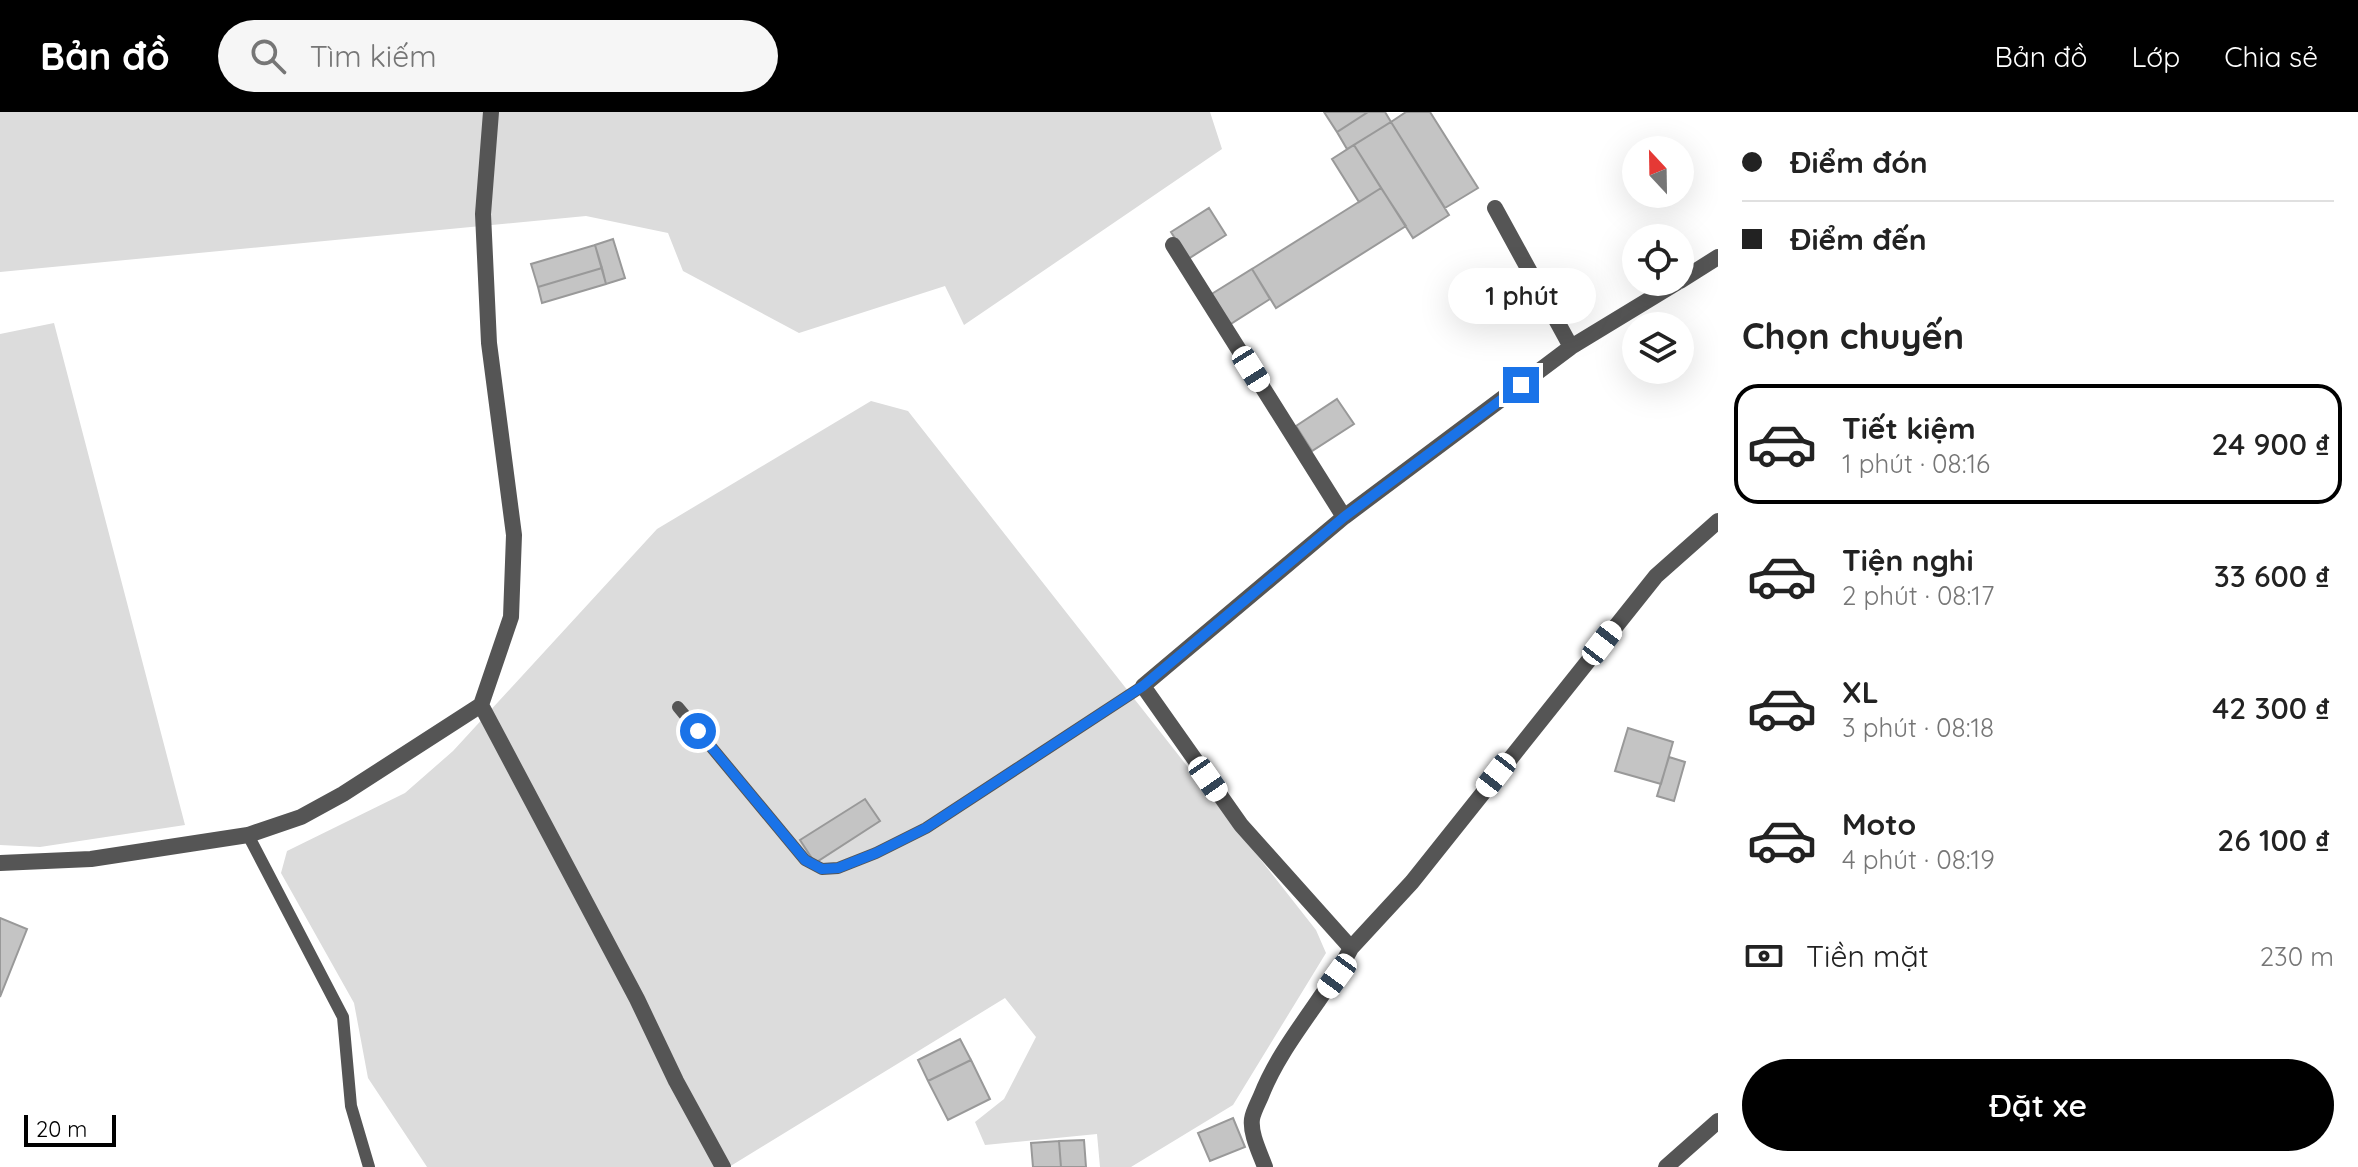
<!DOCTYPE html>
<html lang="vi">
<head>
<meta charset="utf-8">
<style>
  body { margin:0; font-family:Quicksand,sans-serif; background:#f6f6f6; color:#222; height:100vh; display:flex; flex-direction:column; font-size:30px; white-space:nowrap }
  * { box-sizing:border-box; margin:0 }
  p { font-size:26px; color:#767676 }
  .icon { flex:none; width:44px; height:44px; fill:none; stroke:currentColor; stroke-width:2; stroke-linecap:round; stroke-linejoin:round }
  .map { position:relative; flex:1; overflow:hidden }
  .sheet { display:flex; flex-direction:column; background:#fff; width:640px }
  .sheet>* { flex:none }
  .top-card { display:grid; align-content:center; height:176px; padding:0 24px; background:#fff }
  .needle { width:52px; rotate:338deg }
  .buttons { position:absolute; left:1622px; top:24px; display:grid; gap:16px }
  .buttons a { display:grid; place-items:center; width:72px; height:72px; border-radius:50%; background:#fff; box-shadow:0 8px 32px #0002; font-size:40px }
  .scale { position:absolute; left:24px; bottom:20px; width:92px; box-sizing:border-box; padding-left:8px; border:4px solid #000; border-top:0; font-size:22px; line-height:28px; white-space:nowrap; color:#000; -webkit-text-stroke:6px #fff; paint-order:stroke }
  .end { position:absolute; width:36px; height:36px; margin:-18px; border:10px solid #1a73e8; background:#fff; box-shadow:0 0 0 4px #fff }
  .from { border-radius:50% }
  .bubble { position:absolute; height:56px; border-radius:28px; background:#fff; box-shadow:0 8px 32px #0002; font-size:26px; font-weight:600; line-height:56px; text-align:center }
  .car { position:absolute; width:24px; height:48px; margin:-24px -12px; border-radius:10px; box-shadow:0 0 6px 2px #0007; background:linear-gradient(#fff 24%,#345 0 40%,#fff 0 76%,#345 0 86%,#fff 0) }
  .top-card b { display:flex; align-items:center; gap:28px; height:76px; font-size:30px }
  .top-card b+b { border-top:2px solid #e0e0e0 }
  .top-card i { width:20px; height:20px; background:#222 }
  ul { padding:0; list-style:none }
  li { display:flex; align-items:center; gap:24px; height:120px; margin:0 16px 12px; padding:0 8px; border:4px solid transparent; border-radius:24px }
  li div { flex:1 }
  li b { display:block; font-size:30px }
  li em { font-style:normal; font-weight:600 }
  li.selected { border-color:#000 }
  li>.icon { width:72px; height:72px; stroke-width:1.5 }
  h2 { padding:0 24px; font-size:36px; line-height:96px }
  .pay { display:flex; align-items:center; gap:20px; height:88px; padding:0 24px; font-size:30px }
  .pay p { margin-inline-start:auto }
  .button { display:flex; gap:16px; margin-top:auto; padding:16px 24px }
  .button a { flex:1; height:92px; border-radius:48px; background:#000; color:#fff; font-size:32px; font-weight:600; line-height:92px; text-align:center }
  header { display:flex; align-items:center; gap:48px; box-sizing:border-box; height:112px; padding:0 40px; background:#000; color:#fff }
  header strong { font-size:38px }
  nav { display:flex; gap:44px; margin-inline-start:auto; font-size:28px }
  .search { width:560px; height:72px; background:#f6f6f6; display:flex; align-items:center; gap:20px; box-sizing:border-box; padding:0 28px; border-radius:44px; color:#767676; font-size:30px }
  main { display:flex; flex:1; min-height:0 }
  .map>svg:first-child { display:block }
  .green { fill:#dcdcdc }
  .building { fill:#c4c4c4; stroke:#999; stroke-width:2 }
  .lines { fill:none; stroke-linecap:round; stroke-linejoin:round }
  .service { stroke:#555; stroke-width:12 }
  .minor { stroke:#555; stroke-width:16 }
  .route { stroke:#1a73e8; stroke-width:10 }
</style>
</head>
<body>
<header>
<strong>Bản đồ</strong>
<div class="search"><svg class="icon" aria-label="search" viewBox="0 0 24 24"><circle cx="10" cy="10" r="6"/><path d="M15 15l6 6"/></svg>Tìm kiếm</div>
<nav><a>Bản đồ</a><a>Lớp</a><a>Chia sẻ</a></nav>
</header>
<main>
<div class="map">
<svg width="1718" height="1055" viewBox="0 0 1718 1055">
  <rect width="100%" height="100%" fill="#fff"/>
  <path class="green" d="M0 0H1210L1222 37 964 213 945 174 799 221 683 159 668 121 586 104 0 160Z
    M54 211 185 713 40 735 0 733V222Z
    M871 289 908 299 1316 818 1326 841 1233 993 1131 1055H1100L1097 1022 985 1033 975 1010 1004 987 1036 925 1005 886 729 1055H427L368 966 354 891 281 761 287 739 405 681 453 639 657 417Z"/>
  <path class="building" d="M1324 0H1368L1337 20Z
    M1368 0H1385L1391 10 1347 37 1337 20Z
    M1406 0H1430L1478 76 1445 96 1391 10Z
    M1391 10 1449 103 1413 126 1354 33Z
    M1354 33 1381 76 1359 90 1332 47Z
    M1381 76 1406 114 1276 196 1252 157Z
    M1209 96 1226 123 1188 147 1171 120Z
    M613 127 625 166 606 172 595 133Z
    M595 133 602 156 538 175 531 152Z
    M602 156 606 172 542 191 538 175Z
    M1252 157 1270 187 1229 213 1210 183Z
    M1337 287 1354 312 1312 339 1296 314Z
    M1628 616 1673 630 1661 672 1615 659Z
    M1669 645 1685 650 1674 689 1657 684Z
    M865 687 880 709 815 751 800 728Z
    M0 806 27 817 0 885Z
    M960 927 971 948 928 969 918 948Z
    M971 948 990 987 948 1008 928 969Z
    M1233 1006 1245 1035 1210 1049 1198 1021Z
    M1084 1028 1086 1055H1061L1059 1029Z
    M1059 1029 1061 1055H1033L1031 1031Z"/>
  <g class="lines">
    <path class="service" d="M678 595 805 748 822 757 838 756 876 741 926 716 1143 574
      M248 723 343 905 351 994 369 1055"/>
    <path class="minor" d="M491 0 483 102 489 231 514 423 511 505 481 593 637 887 676 969 723 1055
      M1495 96 1571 235
      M1173 133 1344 405
      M1680 169 1718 145
      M0 751 91 747 248 723 301 705 343 682 481 593
      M1351 836 1412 770 1656 464 1718 409
      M1265 1055C1260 1041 1250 1022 1252 1007 1253 1000 1258 991 1261 984 1282 930 1325 887 1351 836L1241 713 1143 574 1344 405 1571 235 1678 170
      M1666 1055 1718 1009"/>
  </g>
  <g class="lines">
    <path class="route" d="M698 619 805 748 822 757 838 756 876 741 926 716 1143 574 1344 405 1521 273"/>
  </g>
</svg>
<div class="buttons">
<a><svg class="needle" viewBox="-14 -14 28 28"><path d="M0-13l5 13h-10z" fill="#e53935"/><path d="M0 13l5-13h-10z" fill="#767676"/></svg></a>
<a><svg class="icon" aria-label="locate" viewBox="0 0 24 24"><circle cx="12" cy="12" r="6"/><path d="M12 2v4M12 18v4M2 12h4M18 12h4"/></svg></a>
<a><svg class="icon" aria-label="layers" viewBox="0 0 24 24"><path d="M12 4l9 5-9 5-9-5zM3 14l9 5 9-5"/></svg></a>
</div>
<div class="scale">20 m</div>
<i class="end from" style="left:698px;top:619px"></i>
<i class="end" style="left:1521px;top:273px"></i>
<div class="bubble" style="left:1448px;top:156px;width:148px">1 phút</div>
<i class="car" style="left:1251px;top:257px;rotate:148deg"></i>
<i class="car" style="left:1602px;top:531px;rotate:38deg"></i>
<i class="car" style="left:1496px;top:663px;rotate:218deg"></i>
<i class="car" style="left:1208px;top:667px;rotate:145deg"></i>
<i class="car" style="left:1337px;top:864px;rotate:216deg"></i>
</div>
<section class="sheet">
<div class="top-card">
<b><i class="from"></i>Điểm đón</b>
<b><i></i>Điểm đến</b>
</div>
<h2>Chọn chuyến</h2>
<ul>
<li class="selected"><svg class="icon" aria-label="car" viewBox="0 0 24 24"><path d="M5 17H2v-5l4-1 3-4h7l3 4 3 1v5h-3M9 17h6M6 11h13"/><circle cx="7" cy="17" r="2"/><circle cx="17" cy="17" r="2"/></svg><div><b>Tiết kiệm</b><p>1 phút · 08:16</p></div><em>24 900 ₫</em></li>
<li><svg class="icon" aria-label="car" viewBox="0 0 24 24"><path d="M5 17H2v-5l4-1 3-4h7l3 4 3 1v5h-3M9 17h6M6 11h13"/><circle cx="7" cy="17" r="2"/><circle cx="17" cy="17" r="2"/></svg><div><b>Tiện nghi</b><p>2 phút · 08:17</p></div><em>33 600 ₫</em></li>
<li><svg class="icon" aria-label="car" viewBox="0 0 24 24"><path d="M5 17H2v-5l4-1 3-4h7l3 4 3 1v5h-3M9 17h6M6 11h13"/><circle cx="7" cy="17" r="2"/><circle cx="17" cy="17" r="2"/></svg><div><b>XL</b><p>3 phút · 08:18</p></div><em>42 300 ₫</em></li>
<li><svg class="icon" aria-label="car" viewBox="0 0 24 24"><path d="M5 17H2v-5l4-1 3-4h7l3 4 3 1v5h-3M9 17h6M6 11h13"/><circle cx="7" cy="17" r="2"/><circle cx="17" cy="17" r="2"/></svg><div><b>Moto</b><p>4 phút · 08:19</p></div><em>26 100 ₫</em></li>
</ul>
<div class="pay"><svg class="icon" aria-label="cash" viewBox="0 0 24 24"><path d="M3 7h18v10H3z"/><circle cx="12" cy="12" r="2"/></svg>Tiền mặt<p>230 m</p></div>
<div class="button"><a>Đặt xe</a></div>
</section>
</main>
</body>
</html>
